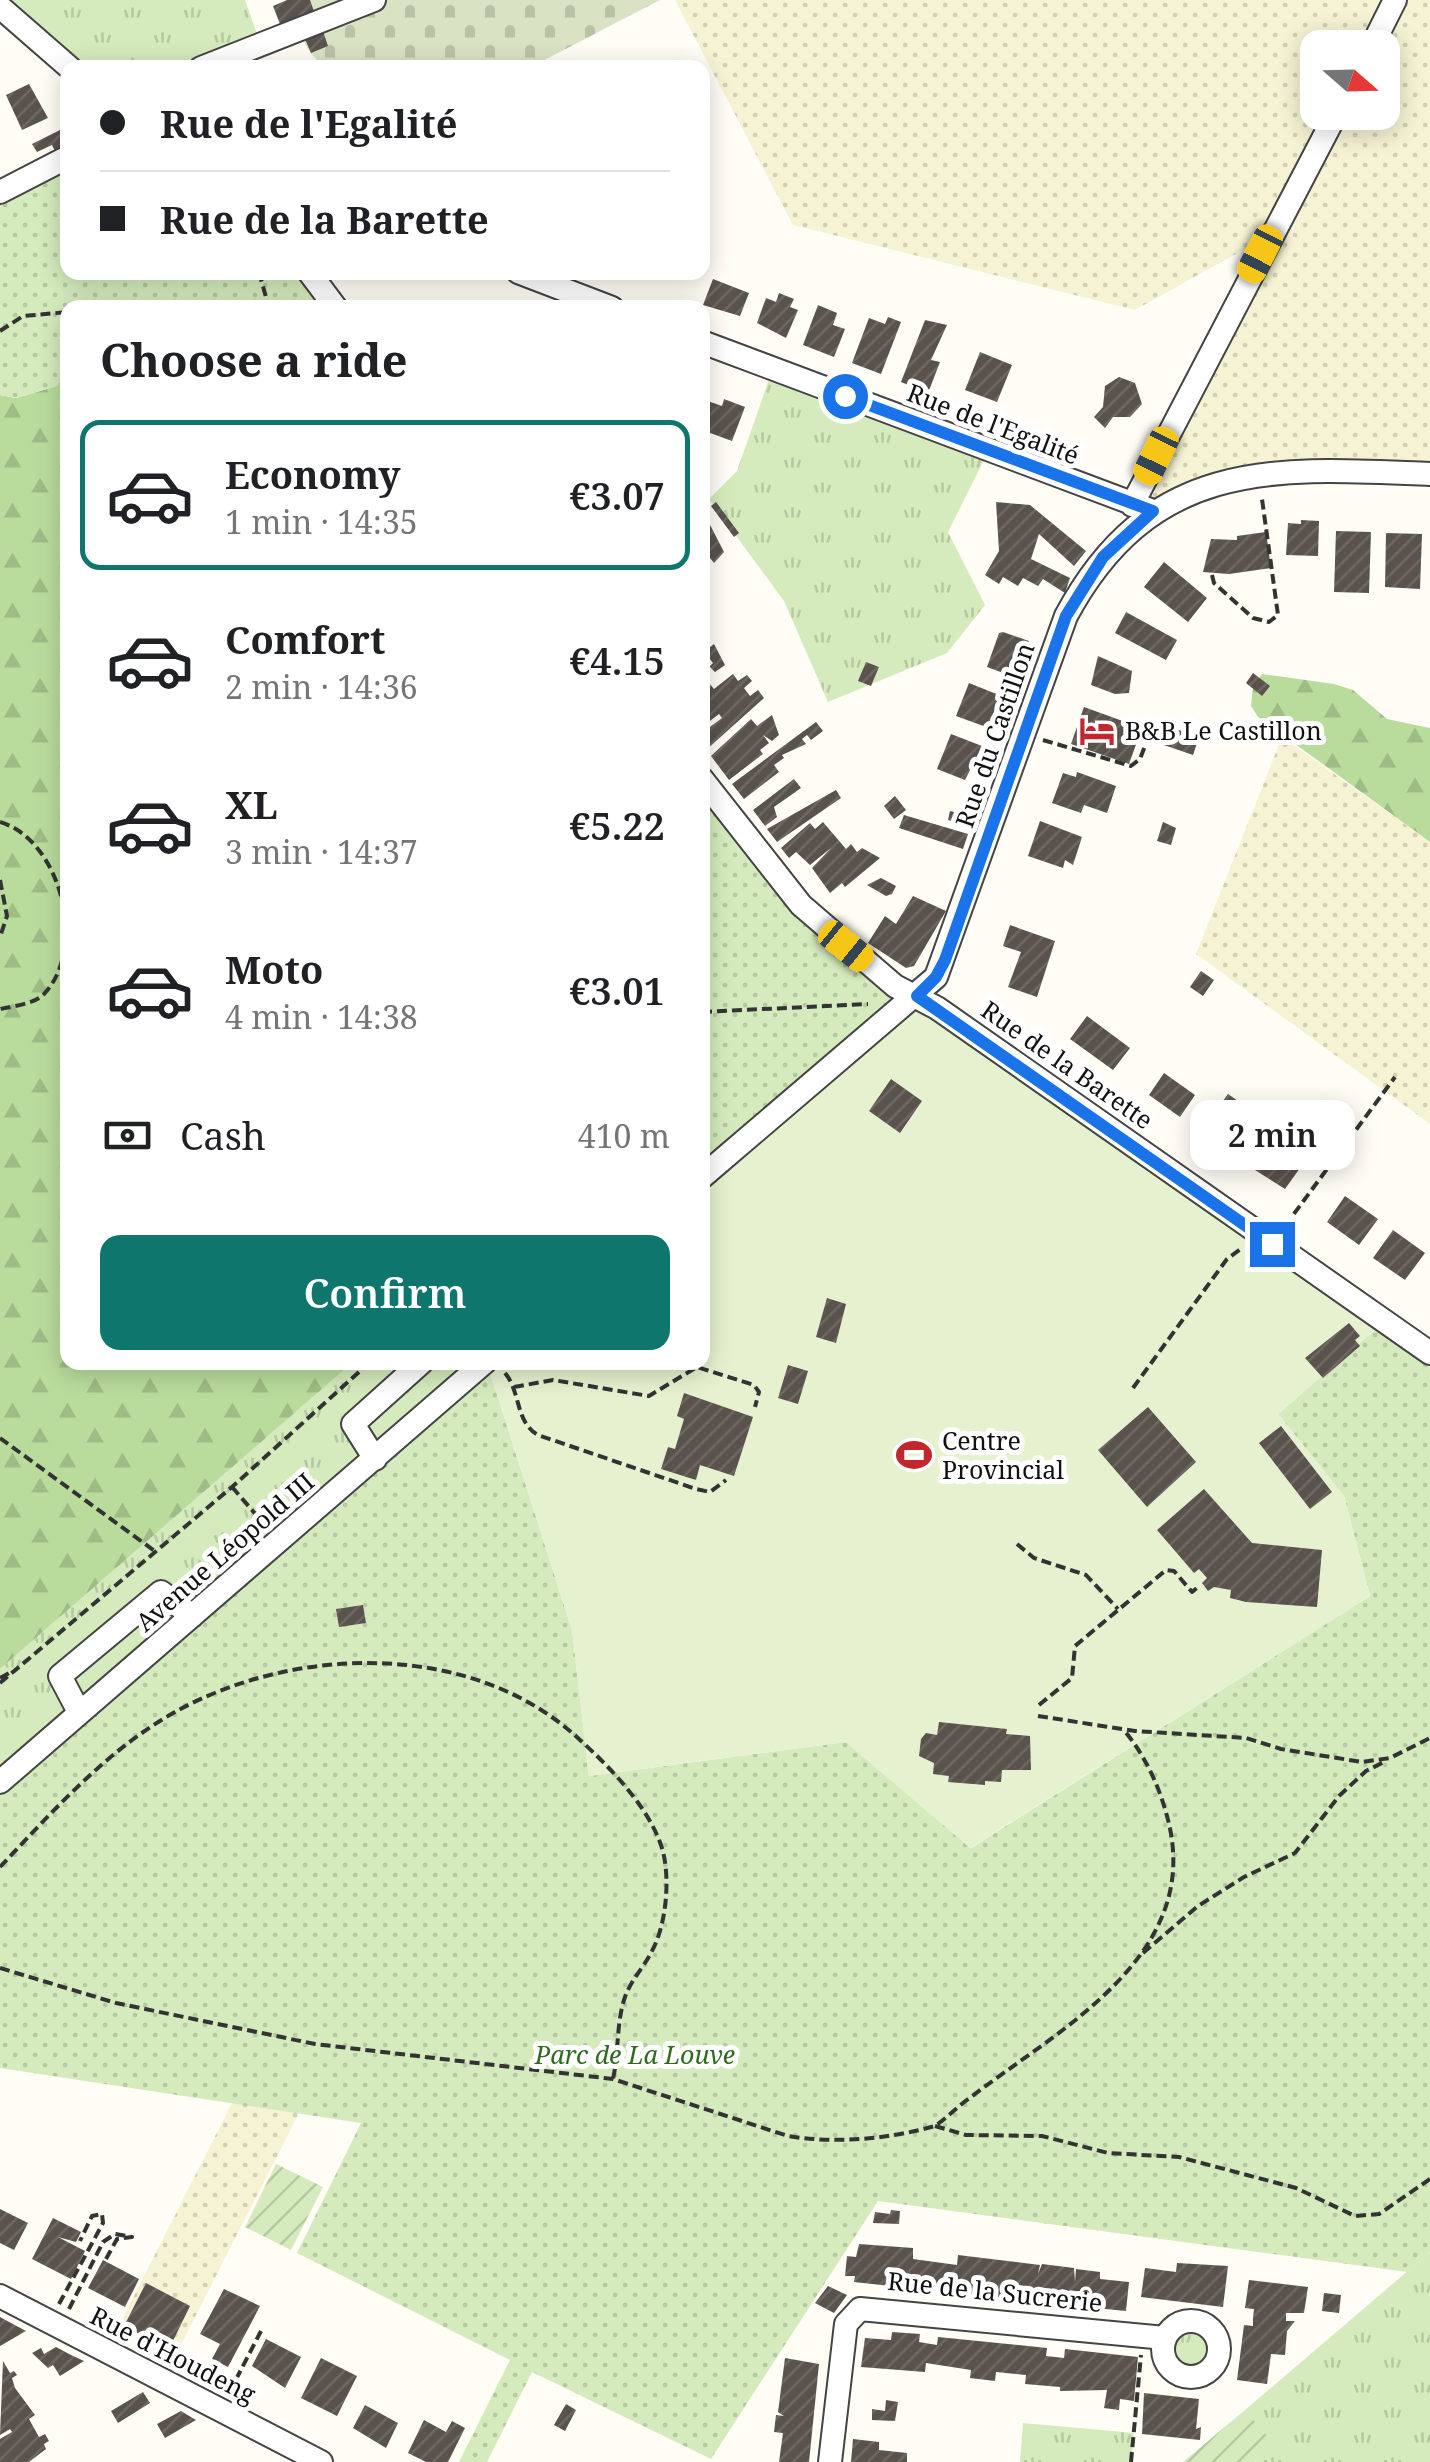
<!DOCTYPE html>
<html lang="en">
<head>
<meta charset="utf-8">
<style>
  body { margin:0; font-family:"Noto Serif",serif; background:#f2f2f2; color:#202124; height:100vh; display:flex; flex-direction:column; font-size:38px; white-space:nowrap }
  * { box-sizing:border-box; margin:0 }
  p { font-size:32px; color:#757577 }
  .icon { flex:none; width:55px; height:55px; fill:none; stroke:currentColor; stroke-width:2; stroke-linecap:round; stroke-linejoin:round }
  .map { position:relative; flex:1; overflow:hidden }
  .side { position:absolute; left:60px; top:300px; width:650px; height:1070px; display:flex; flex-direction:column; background:#fff; border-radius:20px; box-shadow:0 5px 25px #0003 }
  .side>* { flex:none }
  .guide { position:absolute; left:60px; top:60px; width:650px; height:220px; border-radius:20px; box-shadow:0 5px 25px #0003; display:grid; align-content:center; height:220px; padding:0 40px; background:#fff }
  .needle { width:65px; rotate:110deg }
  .buttons { position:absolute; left:1300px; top:30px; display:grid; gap:20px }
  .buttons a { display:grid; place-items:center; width:100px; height:100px; border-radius:20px; background:#fff; box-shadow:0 5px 25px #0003; font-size:50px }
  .end { position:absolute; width:45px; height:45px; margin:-22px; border:12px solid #1a73e8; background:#fff; box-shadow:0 0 0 5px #fff }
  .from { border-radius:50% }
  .bubble { position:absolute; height:70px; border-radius:20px; background:#fff; box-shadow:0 5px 25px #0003; font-size:32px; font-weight:600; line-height:70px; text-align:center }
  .car { position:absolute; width:30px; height:60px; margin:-30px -15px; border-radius:12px; box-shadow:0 0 8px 2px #0007; background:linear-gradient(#f5c518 24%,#345 0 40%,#f5c518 0 76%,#345 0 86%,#f5c518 0) }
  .guide b { display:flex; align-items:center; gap:35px; height:95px; font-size:38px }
  .guide b+b { border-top:2px solid #e0e0e0 }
  .guide i { width:25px; height:25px; background:#202124 }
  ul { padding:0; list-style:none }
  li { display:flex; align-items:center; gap:30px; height:150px; margin:0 20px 15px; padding:0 20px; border:5px solid transparent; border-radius:20px }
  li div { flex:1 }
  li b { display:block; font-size:38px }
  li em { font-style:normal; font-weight:600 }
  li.current { border-color:#0f766e }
  li>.icon { width:90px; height:90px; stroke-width:1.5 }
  h2 { padding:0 40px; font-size:45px; line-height:120px }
  .pay { display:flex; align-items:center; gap:25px; height:110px; padding:0 40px; font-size:38px }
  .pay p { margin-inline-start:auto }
  .action { display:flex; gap:20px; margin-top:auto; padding:20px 40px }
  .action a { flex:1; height:115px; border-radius:20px; background:#0f766e; color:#fff; font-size:40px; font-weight:600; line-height:115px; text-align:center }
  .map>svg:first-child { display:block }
  .farmland { fill:url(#farmland-dots); fill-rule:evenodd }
  .grass { fill:url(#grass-tufts) }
  .forest { fill:url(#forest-firs) }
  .cemetery { fill:url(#cemetery-stones) }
  .park { fill:url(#park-dots) }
  .garden { fill:url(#garden-furrows) }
  .pitch { fill:#e6f2cf }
  .building { fill:url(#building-hatch) }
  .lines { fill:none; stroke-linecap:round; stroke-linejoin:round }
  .minor-casing { stroke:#444; stroke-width:26 }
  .path { stroke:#333; stroke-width:4; stroke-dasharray:10 5; stroke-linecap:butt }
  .minor { stroke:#fff; stroke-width:22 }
  .route { stroke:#1a73e8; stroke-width:12 }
  .labels { text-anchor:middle; stroke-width:10; stroke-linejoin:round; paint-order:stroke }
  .street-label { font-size:25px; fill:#111; stroke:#fff }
  .poi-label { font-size:25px; fill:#111; stroke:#fff; text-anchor:start }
  .park-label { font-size:25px; font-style:italic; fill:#2f6b1f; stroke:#fff }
</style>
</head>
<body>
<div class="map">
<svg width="1430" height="2462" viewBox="0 0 1430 2462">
  <defs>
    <pattern id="farmland-dots" width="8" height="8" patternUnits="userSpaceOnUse" patternTransform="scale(2.5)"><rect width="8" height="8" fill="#f6f3d4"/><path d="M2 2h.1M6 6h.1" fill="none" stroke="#d2cfb5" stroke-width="1.8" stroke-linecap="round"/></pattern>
    <pattern id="grass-tufts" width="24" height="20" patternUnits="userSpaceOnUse" patternTransform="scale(2.5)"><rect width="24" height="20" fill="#d5ebbd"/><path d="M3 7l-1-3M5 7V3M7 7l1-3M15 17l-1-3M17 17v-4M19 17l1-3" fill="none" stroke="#b6c8a1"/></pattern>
    <pattern id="forest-firs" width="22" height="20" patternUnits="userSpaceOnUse" patternTransform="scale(2.5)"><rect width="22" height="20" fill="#b9dc9c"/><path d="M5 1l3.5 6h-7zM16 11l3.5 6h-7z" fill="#9ebc85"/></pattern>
    <pattern id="cemetery-stones" width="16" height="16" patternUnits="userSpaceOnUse" patternTransform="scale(2.5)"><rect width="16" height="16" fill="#d9e3c4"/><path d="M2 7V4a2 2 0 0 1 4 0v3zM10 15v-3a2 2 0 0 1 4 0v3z" fill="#b9c2a7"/></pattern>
    <pattern id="park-dots" width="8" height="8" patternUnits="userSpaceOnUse" patternTransform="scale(2.5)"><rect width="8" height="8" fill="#d5ebbd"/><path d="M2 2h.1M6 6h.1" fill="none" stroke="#b6c8a1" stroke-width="1.8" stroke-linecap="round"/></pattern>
    <pattern id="garden-furrows" width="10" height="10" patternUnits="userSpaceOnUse" patternTransform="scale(2.5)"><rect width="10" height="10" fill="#d5ebbd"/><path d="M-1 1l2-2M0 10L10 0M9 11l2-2" fill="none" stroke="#b6c8a1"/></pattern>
    <pattern id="building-hatch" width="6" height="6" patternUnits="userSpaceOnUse" patternTransform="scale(2.5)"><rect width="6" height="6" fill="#5a524d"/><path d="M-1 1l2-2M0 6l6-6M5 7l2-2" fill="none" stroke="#6d6662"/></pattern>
  </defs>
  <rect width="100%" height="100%" fill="#fffdf5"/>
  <path class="farmland" d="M675 0H1430V474L1310 471 1153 511 1132 505 1260 254 1243 250 1135 310 793 225ZM1318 48H1382V112H1318Z
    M1282 737 1430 842V1124L1196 954Z
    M232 2103 299 2113 171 2364 114 2335Z"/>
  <path class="grass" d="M0 0H245L261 45 201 67H70Z
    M773 368 988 452 948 532 985 605 947 653 828 702 784 601 709 499 737 471Z
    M352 1363H485L0 1782V1669Z
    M1430 2252V2462H1255L1274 2445 1245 2410Z
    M1170 2349a20 20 0 1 1 40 0a20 20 0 1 1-40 0Z
    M1023 2423 1134 2433 1131 2462H1020Z"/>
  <path class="forest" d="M67 366 68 1362 352 1363 0 1669V395L16 398 57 386Z
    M1262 674 1334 684 1353 690 1387 719 1430 728V842L1258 717 1251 706 1253 687Z"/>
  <path class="cemetery" d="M308 0H660L531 67H324C299 44 298 32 308 0Z"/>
  <path class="park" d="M67 157 68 272 309 273 336 307 68 308 67 366 57 386 16 398 0 395V192Z
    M702 779 801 905 917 996 702 1177Z
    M1384 1322 1430 1354V2252L1407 2272 878 2201 711 2459 532 2372 487 2462H459L510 2360 297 2253 361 2123 0 2068V1782L487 1363 572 1630 589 1776 846 1742 971 1848 1370 1596 1344 1496 1278 1414Z"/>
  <path class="garden" d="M276 2164 323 2187 291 2250 245 2227Z
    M1245 2410 1275 2445 1255 2462H1183Z"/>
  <path class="pitch" d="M908 1002 1384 1322 1278 1414 1344 1496 1370 1596 970 1848 846 1742 589 1776 572 1630 487 1363 702 1362 703 1177Z"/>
  <path class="building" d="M287 0H310L315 14 280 24 273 6Z
    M323 31 328 46 311 53 305 39Z
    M29 84 48 118 22 130 6 95Z
    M68 126V145L55 151 52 145 37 152 32 144Z
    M713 279 749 293 740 316 703 305Z
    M779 293 794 299 790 307 798 310 786 338 757 323 766 298 776 302Z
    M818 305 837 313 833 325 845 329 834 357 803 345Z
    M888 317 901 322 881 374 852 363 869 318 885 324Z
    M925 320 947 325 931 360 940 362 928 393 901 382Z
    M980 352 1012 365 997 402 965 390Z
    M1119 377 1135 383 1142 404 1130 417H1113L1105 428 1094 417 1103 407 1105 386Z
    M702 399 722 406 724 399 745 407 732 441 702 430Z
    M716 502 739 533 734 537 711 506Z
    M996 502 1030 505 1086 551 1074 566 1039 534 1031 559 1070 578 1065 593 1043 579 1038 586 1023 578 1018 586 1003 577 999 584 985 575 999 551Z
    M1301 520 1319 521 1318 556 1286 555 1288 523 1301 524Z
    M708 521 724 552 714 563 702 548V525Z
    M1336 531 1371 532 1369 593 1334 592Z
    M1266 532 1271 568 1229 574 1203 572 1211 539 1237 540V536Z
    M1386 533 1422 534 1420 589 1385 587Z
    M1164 562 1207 598 1188 622 1144 587Z
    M1126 612 1177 640 1166 660 1115 633Z
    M1003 632 1029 641 1017 678 987 667 999 633Z
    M714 644 725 665 715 672 709 666 702 672V654L710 666 713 663 704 652Z
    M1098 656 1132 671 1129 693 1115 694 1091 685Z
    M866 662 879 667 871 686 858 681Z
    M1253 673 1270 686 1262 696 1246 683Z
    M733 674 738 681 747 675 752 681 744 688 750 696 758 690 764 698 706 750 702 733 722 718 719 714 702 727V675L714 689Z
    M969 683 999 695 989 728 956 716Z
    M1084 707 1142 728 1129 764 1071 744Z
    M772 715 779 735 772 741 763 735 769 743 760 750 763 754 729 780 711 756 751 719 757 726Z
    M816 722 823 731 811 740 807 735 802 739 806 744 782 755 784 758 774 765 779 772 744 799 732 784Z
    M1164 725 1199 737 1193 755 1158 743Z
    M951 734 982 746 965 780 937 769Z
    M1077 772 1116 786 1107 813 1084 805 1081 813 1052 803 1063 773 1076 777Z
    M794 779 801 788 774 807 777 817 765 826 753 810Z
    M836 790 841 798 777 842 767 829Z
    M895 796 906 810 894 819 884 806Z
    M950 811 975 817 972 827 948 820Z
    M904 815 968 834 963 849 899 828Z
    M1040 821 1082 837 1073 865 1065 860 1063 868 1028 856Z
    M823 822 846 849 851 844 857 852 862 848 880 858 845 887 842 883 830 893 812 868 831 848 810 865 796 852 789 858 781 848 810 823 815 829Z
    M1163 822 1176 828 1171 845 1157 841Z
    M881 878 896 886 892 894 886 896 867 885Z
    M913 896 946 911 914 966 906 968 868 943 885 916 896 924Z
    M1010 925 1055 941 1037 997 1008 987 1021 952 1003 946Z
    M1201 971 1214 980 1203 996 1190 987Z
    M1087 1016 1130 1048 1113 1070 1070 1039Z
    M1164 1073 1195 1095 1180 1117 1149 1095Z
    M891 1079 922 1101 900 1133 869 1111Z
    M1228 1094 1259 1116 1232 1154 1202 1129Z
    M1271 1147 1300 1168 1285 1189 1255 1170Z
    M1345 1196 1378 1219 1359 1245 1327 1222Z
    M1393 1230 1425 1253 1405 1280 1373 1258Z
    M827 1298 846 1304 836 1343 816 1337Z
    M1349 1323 1360 1336 1355 1340 1360 1346 1323 1378 1305 1358Z
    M788 1365 808 1371 798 1404 778 1398Z
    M684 1393 753 1417 734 1476 700 1465 696 1480 661 1469 668 1447 675 1449 684 1419 677 1416Z
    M1148 1407 1196 1462 1147 1507 1098 1450Z
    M1281 1426 1332 1492 1310 1509 1259 1443Z
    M1204 1489 1252 1543 1322 1550 1317 1607 1246 1602 1230 1598 1231 1590 1214 1587 1208 1591 1202 1583 1207 1578 1199 1569 1194 1573 1157 1530Z
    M363 1605 366 1623 339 1627 336 1609Z
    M939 1722 1007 1729 1006 1734 1030 1736 1031 1770H1002L1001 1782 985 1781V1785L948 1782 949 1776 933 1774 934 1763 919 1756 921 1739 926 1733 937 1735Z
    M0 2209 28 2223 14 2250 0 2243Z
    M891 2210 900 2211 899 2224 873 2223 875 2212 890 2214Z
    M53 2218 81 2232 76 2242 58 2237 85 2251 71 2279 32 2259Z
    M859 2244 913 2248V2259L957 2265 958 2255 1040 2265 1038 2274 1042 2264 1074 2268 1075 2282 1076 2269 1100 2272V2279L1129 2282 1126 2311 1044 2303 1045 2294 1027 2292 1026 2301 962 2294 963 2286 946 2284 945 2292 854 2282 855 2276H845L847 2256 856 2257Z
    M103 2260 139 2279 125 2307 88 2288Z
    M1177 2263 1228 2266 1223 2307 1141 2297 1145 2268 1176 2272Z
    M1249 2280 1308 2287 1304 2313H1286V2321H1295L1287 2331 1285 2355 1271 2354 1267 2384 1237 2380 1244 2325 1253 2326V2318L1254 2309 1245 2308Z
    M146 2283 190 2306 169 2349 124 2326Z
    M828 2286 847 2295 834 2313 815 2303Z
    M224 2289 260 2306 228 2367 212 2359 220 2344 200 2334Z
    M1324 2293 1341 2295 1339 2313 1322 2311Z
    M0 2317 11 2323 26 2331 0 2346Z
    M892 2332 920 2334 919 2342 937 2345 938 2337 1047 2348 1046 2356 1064 2358 1065 2349 1138 2357 1134 2401 1120 2399 1119 2410 1104 2408 1107 2390 1060 2391V2387L1025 2384 1026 2375 996 2372 995 2381 970 2378 971 2370 926 2363 925 2372 861 2367 865 2338 891 2340Z
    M266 2339 301 2357 285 2388 252 2366Z
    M56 2347 71 2355 84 2361 60 2376 53 2365 48 2368 32 2353 41 2348 44 2354Z
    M321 2358 357 2376 337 2416 301 2398Z
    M785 2358 819 2364 809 2462H779L783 2433 774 2432 776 2415 784 2416 778 2412Z
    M3 2361 10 2373 14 2371 17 2375 12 2378 15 2388 35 2415 29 2419 39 2437 45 2434 49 2441 44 2444 46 2449 29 2462H0V2439L12 2432 10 2429 0 2435Z
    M143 2392 150 2403 118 2423 111 2411Z
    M1144 2393 1199 2399 1196 2429 1201 2427 1200 2440 1142 2434Z
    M886 2400 898 2402 895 2421 872 2420V2409L885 2411Z
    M566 2404 576 2410 565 2431 554 2425Z
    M365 2405 398 2423 386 2448 353 2428Z
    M181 2411 196 2420 165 2438 157 2424Z
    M424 2420 446 2432 452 2421 465 2428 448 2462H426L408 2453Z
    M853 2439 879 2442V2450L907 2453V2462H851Z"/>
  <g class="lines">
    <defs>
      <path id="minor" d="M0 7 70 68
        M1371 48 1395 0
        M201 68 374 0
        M0 192 68 157
        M309 272 336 308
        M518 272 612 308
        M702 342 1153 511
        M1132 505 1337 112
        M702 779 801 905 895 986 937 1008 1430 1353
        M702 1177 936 977 1066 616C1151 458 1273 467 1430 474
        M375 1459 353 1424 422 1362
        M79 1712 60 1676 161 1592 192 1616
        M0 1782 485 1362
        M0 2296 321 2462
        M1163 2349a28 28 0 1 1 56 0a28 28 0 1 1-56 0Z
        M830 2462 846 2324 860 2309 1165 2338"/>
    </defs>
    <use href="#minor" class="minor-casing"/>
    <path class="path" d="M259 272 269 308
      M0 331 23 316 68 312
      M1212 575 1214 583 1253 618 1269 622 1278 615 1262 499
      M1043 740 1131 766 1140 759 1148 738
      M0 822C61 840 88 948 44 994 35 1004 13 1006 0 1009
      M0 880 7 916 0 937
      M702 1012 868 1004
      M1285 1226 1395 1077
      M505 1373C521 1392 515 1422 538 1435L696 1489 710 1492 726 1480
      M514 1387 553 1380 649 1396 697 1367 754 1385 759 1392 755 1407
      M1133 1388 1227 1259 1242 1248
      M0 1438 156 1552
      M232 1487 265 1525
      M1017 1544 1034 1558 1086 1575 1118 1609
      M0 1678 11 1672
      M0 1683 232 1487 370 1362
      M1039 1705 1072 1678 1075 1646 1166 1570 1174 1571 1192 1592 1198 1587
      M1038 1716 1135 1731 1246 1738 1281 1749 1362 1762 1390 1758 1430 1738
      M0 1867C53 1811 107 1750 175 1712 297 1644 475 1641 580 1740 612 1769 659 1817 665 1862 669 1889 665 1927 652 1951 644 1967 631 1980 625 1997 616 2023 619 2052 613 2079
      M1143 1953 1198 1906 1244 1877 1295 1853 1339 1796 1366 1771 1386 1761
      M0 1968 116 2003 315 2044 613 2079 788 2136C836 2144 889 2139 935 2126 948 2117 958 2106 971 2097 1058 2030 1200 1957 1169 1824 1161 1790 1146 1756 1123 1729
      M935 2126 966 2135 1042 2136 1108 2153 1179 2157 1296 2188 1355 2216 1379 2214 1430 2179
      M59 2304 103 2223 102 2214 92 2216 80 2241
      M69 2309 103 2242 115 2234 132 2237 117 2239 106 2259
      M229 2393 261 2331
      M1131 2462 1141 2355"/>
    <use href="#minor" class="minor"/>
  </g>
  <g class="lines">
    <path class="route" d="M845 396 1153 511 1103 557 1066 616 945 960 936 977 917 996 1272 1244"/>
  </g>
  <defs>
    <symbol id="hotel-bare" viewBox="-9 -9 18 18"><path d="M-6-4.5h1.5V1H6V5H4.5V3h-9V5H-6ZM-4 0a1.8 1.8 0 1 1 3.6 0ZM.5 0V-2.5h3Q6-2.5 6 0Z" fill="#c4262e" stroke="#fff" stroke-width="2.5" paint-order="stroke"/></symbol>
    <symbol id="stadium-bare" viewBox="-9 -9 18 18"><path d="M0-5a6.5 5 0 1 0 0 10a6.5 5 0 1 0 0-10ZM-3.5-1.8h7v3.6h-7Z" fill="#c4262e" stroke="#fff" stroke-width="2.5" paint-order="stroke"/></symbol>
  </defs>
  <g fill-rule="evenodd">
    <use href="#hotel-bare" x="1072" y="706" width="50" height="50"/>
    <use href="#stadium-bare" x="889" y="1430" width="50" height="50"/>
  </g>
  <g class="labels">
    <g class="street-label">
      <text transform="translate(993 424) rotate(21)" y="9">Rue de l'Egalité</text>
      <text transform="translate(995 735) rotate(-71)" y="9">Rue du Castillon</text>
      <text transform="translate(1067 1065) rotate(35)" y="9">Rue de la Barette</text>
      <text transform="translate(225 1552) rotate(-41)" y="9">Avenue Léopold III</text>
      <text transform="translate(995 2292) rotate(6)" y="9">Rue de la Sucrerie</text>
      <text transform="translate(173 2355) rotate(27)" y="9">Rue d'Houdeng</text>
    </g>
    <g class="poi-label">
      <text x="1125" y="740">B&amp;B Le Castillon</text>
      <text x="942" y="1450">Centre<tspan x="942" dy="29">Provincial</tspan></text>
    </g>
    <g class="park-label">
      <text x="635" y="2064">Parc de La Louve</text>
    </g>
  </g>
</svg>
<div class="buttons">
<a><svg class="needle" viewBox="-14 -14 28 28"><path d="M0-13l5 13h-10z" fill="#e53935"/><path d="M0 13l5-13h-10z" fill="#757577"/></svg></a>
</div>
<i class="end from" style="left:845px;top:396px"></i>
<i class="end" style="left:1272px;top:1244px"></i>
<div class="bubble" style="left:1190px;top:1100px;width:165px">2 min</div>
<i class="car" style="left:1260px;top:254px;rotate:207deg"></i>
<i class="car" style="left:1156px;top:456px;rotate:206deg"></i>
<i class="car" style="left:846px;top:946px;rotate:129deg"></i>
<div class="guide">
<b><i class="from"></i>Rue de l'Egalité</b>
<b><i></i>Rue de la Barette</b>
</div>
<section class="side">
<h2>Choose a ride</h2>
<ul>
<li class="current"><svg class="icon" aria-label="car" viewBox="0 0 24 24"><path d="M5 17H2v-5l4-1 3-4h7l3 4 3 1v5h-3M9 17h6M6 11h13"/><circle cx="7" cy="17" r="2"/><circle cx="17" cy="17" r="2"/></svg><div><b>Economy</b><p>1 min · 14:35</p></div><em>€3.07</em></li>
<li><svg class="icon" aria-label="car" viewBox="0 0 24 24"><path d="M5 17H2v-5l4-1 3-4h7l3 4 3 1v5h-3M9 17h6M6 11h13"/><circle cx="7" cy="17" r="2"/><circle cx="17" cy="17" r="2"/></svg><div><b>Comfort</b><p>2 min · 14:36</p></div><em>€4.15</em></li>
<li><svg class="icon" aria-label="car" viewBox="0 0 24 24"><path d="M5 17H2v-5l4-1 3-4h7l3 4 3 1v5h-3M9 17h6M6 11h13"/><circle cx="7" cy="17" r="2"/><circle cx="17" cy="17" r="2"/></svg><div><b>XL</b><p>3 min · 14:37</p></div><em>€5.22</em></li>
<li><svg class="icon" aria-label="car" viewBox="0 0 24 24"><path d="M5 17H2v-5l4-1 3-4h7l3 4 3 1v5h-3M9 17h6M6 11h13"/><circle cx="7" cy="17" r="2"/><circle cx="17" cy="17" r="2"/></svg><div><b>Moto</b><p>4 min · 14:38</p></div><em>€3.01</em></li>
</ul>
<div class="pay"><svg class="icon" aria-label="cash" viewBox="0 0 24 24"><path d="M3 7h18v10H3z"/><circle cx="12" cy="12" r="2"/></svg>Cash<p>410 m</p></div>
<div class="action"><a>Confirm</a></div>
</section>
</div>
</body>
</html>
